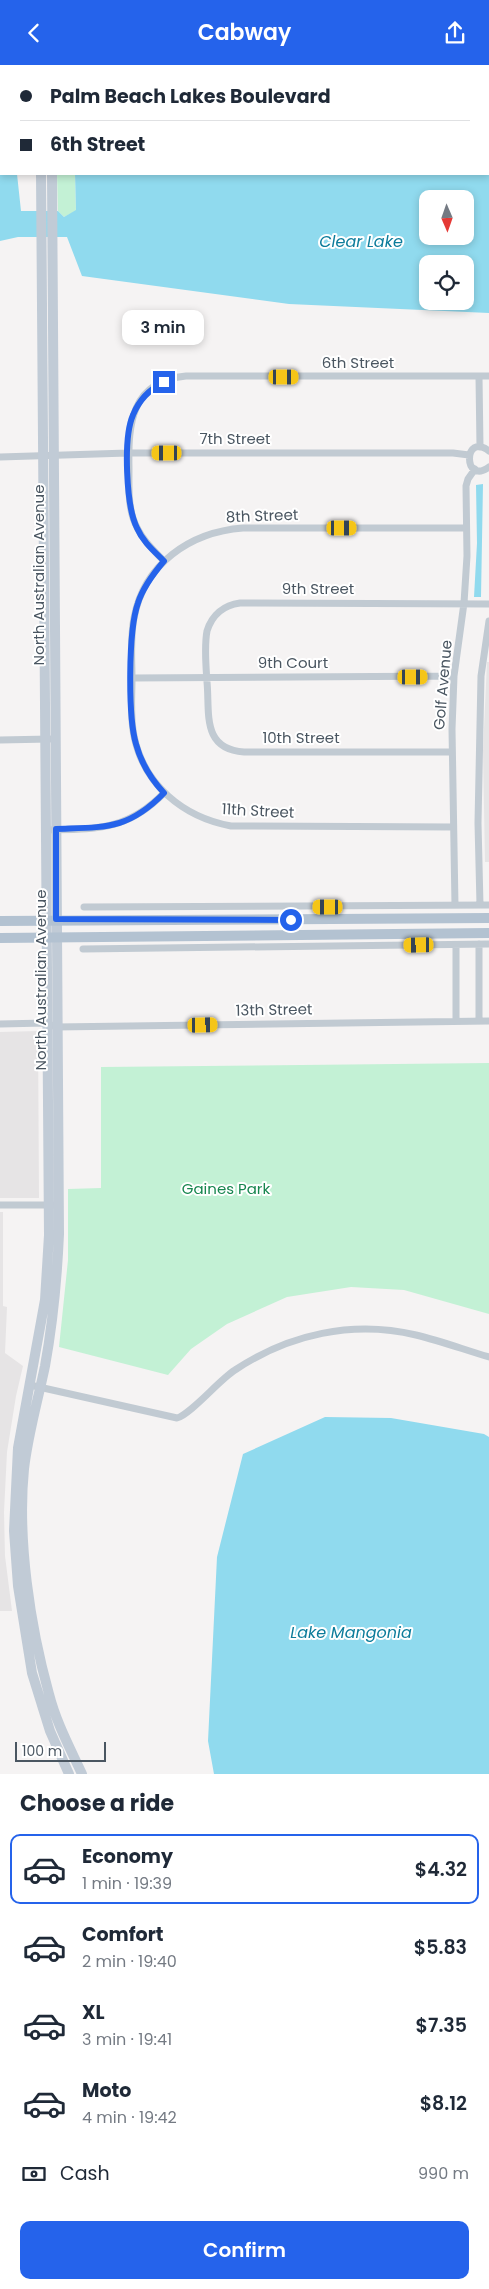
<!DOCTYPE html>
<html lang="en">
<head>
<meta charset="utf-8">
<style>
  body { margin:0; font-family:Poppins,sans-serif; background:#f6f6f7; color:#1f2937; height:100vh; display:flex; flex-direction:column; font-size:19px; white-space:nowrap }
  * { box-sizing:border-box; margin:0 }
  p { font-size:16px; color:#747a83 }
  .icon { flex:none; width:28px; height:28px; fill:none; stroke:currentColor; stroke-width:2; stroke-linecap:round; stroke-linejoin:round }
  .map { position:relative; height:1709px; overflow:hidden }
  .side { display:flex; flex-direction:column; background:#fff; flex:1 }
  .side>* { flex:none }
  .banner { position:absolute; left:0px; top:0px; width:490px; height:110px; box-shadow:0 2px 8px #0003; display:grid; align-content:center; height:110px; padding:0 20px; background:#fff }
  .needle { width:32px; rotate:178deg }
  .tools { position:absolute; left:419px; top:125px; display:grid; gap:10px }
  .tools a { display:grid; place-items:center; width:55px; height:55px; border-radius:10px; background:#fff; box-shadow:0 2px 8px #0003; font-size:25px }
  .scale { position:absolute; left:15px; bottom:12px; width:91px; box-sizing:border-box; padding-left:5px; border:2px solid #4a5661; border-top:0; font-size:14px; line-height:18px; white-space:nowrap; color:#4a5661; -webkit-text-stroke:4px #fff; paint-order:stroke }
  .end { position:absolute; width:22px; height:22px; margin:-11px; border:6px solid #2563eb; background:#fff; box-shadow:0 0 0 2px #fff }
  .from { border-radius:50% }
  .bubble { position:absolute; height:35px; border-radius:10px; background:#fff; box-shadow:0 2px 8px #0003; font-size:16px; font-weight:600; line-height:35px; text-align:center }
  .car { position:absolute; width:15px; height:30px; margin:-15px -8px; border-radius:6px; box-shadow:0 0 4px 1px #0007; background:linear-gradient(#f5c518 24%,#345 0 40%,#f5c518 0 76%,#345 0 86%,#f5c518 0) }
  .banner b { display:flex; align-items:center; gap:18px; height:48px; font-size:19px }
  .banner b+b { border-top:1px solid #e0e1e3 }
  .banner i { width:12px; height:12px; background:#1f2937 }
  ul { padding:0; list-style:none }
  li { display:flex; align-items:center; gap:15px; height:70px; margin:0 10px 8px; padding:0 10px; border:2px solid transparent; border-radius:10px }
  li div { flex:1 }
  li b { display:block; font-size:19px }
  li em { font-style:normal; font-weight:600 }
  li.selected { border-color:#2563eb }
  li>.icon { width:45px; height:45px; stroke-width:1.5 }
  h2 { padding:0 20px; font-size:22px; line-height:60px }
  .pay { display:flex; align-items:center; gap:12px; height:55px; padding:0 20px; font-size:19px }
  .pay p { margin-inline-start:auto }
  .button { display:flex; gap:10px; margin-top:auto; padding:10px 20px }
  .button a { flex:1; height:58px; border-radius:10px; background:#2563eb; color:#fff; font-size:20px; font-weight:600; line-height:58px; text-align:center }
  header { display:flex; justify-content:space-between; align-items:center; height:65px; padding:0 20px; background:#2563eb; color:#fff; font-size:22px; font-weight:600 }
  .map>svg:first-child { display:block }
  .education { fill:#e6e4e5 }
  .green { fill:#c3f1d5 }
  .water { fill:#90daee; fill-rule:evenodd }
  .lines { fill:none; stroke-linecap:round; stroke-linejoin:round }
  .street { stroke:#c1cad2; stroke-width:7 }
  .secondary { stroke:#c1cbd6; stroke-width:10 }
  .primary { stroke:#b3c2d1; stroke-width:10 }
  .route { stroke:#2563eb; stroke-width:6 }
  .labels { text-anchor:middle; stroke-width:4; stroke-linejoin:round; paint-order:stroke }
  .street-label { font-size:15px; fill:#4a5661; stroke:#fff }
  .park-label { font-size:15px; fill:#17864f; stroke:#fff }
  .water-label { font-size:16px; font-style:italic; fill:#0c7c9b; stroke:#fff }
</style>
</head>
<body>
<header><svg class="icon" aria-label="back" viewBox="0 0 24 24"><path d="M15 5l-7 7 7 7"/></svg>Cabway<svg class="icon" aria-label="share" viewBox="0 0 24 24"><path d="M12 15V3M7 8l5-5 5 5M5 13v7h14v-7"/></svg></header>
<div class="map">
<svg width="489" height="1709" viewBox="0 0 489 1709">
  <rect width="100%" height="100%" fill="#f5f3f3"/>
  <path class="education" d="M487 597H489V797H485L483 686Z
    M38 966 39 1133H0V967Z
    M0 1147H3V1241L7 1242 5 1288 23 1301 16 1331 7 1387 4 1447 5 1491 12 1546H0Z"/>
  <path class="green" d="M57 109H75L76 146 64 152 58 146Z
    M489 998V1249L404 1225 351 1222 287 1232 227 1259 191 1284 168 1310 59 1282 68 1195V1124L101 1123V1002Z"/>
  <path class="water" d="M0 0 8 1H1V109H17L21 146H58L64 152 76 145 75 109H489V1L62 0H489V248L289 239 82 211 67 172H18L0 176ZM428 134H465V171H428ZM428 199H465V236H428Z
    M483 419 481 532H474L477 478 476 420Z
    M325 1352 391 1353 484 1369 489 1372V1709H214L208 1676 217 1492 243 1389Z"/>
  <g class="lines">
    <path class="street" d="M479 312 480 382
      M489 386C463 366 463 421 489 402
      M0 392 128 388H453L469 390
      M164 496C151 483 139 471 133 453 128 437 129 420 129 403 128 359 131 316 186 311H489
      M132 613 454 611
      M0 675 50 674
      M452 687H244C201 684 210 647 207 617 206 601 204 582 207 566 212 550 224 540 240 538L489 539
      M453 762 231 761C183 752 144 720 134 671 130 652 132 633 132 614 132 594 130 573 134 553 144 499 190 467 243 463H465
      M46 765C96 764 127 766 164 728
      M455 840 452 664 454 611 464 538 467 491 466 421 468 414 475 404
      M480 840 478 758 481 611 489 556
      M84 842 489 840
      M456 880V956
      M83 884 489 879
      M479 956V879
      M0 959 46 958 56 962 489 956
      M0 1140H53
      M30 1320 177 1353C191 1349 219 1315 235 1305 289 1269 353 1255 416 1270 441 1276 465 1285 489 1292"/>
    <path class="secondary" d="M33 0V1
      M44 0V1
      M41 109 49 1170 45 1235 18 1383 14 1466 18 1521 32 1608 50 1666 69 1709
      M52 109 59 1169C57 1214 53 1257 45 1301 38 1335 28 1369 24 1404 17 1474 30 1561 49 1629 56 1657 70 1683 82 1709"/>
    <path class="primary" d="M0 856 489 853
      M0 873 489 868"/>
  </g>
  <g class="lines">
    <path class="route" d="M164 317C150 324 139 335 133 350 123 373 126 441 137 463 143 477 154 486 164 496 153 509 143 522 138 538 128 566 128 652 136 679 141 698 151 714 164 728 128 765 105 762 56 764V854L291 855"/>
  </g>
  <g class="labels">
    <g class="street-label">
      <text x="358" y="303">6th Street</text>
      <text x="235" y="379">7th Street</text>
      <text transform="translate(262 451) rotate(-2)" y="5">8th Street</text>
      <text transform="translate(39 510) rotate(-90)" y="5">North Australian Avenue</text>
      <text x="318" y="529">9th Street</text>
      <text x="293" y="603">9th Court</text>
      <text transform="translate(443 620) rotate(-85)" y="5">Golf Avenue</text>
      <text x="301" y="678">10th Street</text>
      <text transform="translate(258 746) rotate(3)" y="5">11th Street</text>
      <text transform="translate(41 915) rotate(-90)" y="5">North Australian Avenue</text>
      <text transform="translate(274 945) rotate(-1)" y="5">13th Street</text>
    </g>
    <g class="park-label">
      <text x="226" y="1129">Gaines Park</text>
    </g>
    <g class="water-label">
      <text x="361" y="182">Clear Lake</text>
      <text x="351" y="1573">Lake Mangonia</text>
    </g>
  </g>
</svg>
<div class="tools">
<a><svg class="needle" viewBox="-14 -14 28 28"><path d="M0-13l5 13h-10z" fill="#e53935"/><path d="M0 13l5-13h-10z" fill="#747a83"/></svg></a>
<a><svg class="icon" aria-label="locate" viewBox="0 0 24 24"><circle cx="12" cy="12" r="6"/><path d="M12 2v4M12 18v4M2 12h4M18 12h4"/></svg></a>
</div>
<div class="scale">100 m</div>
<i class="end from" style="left:291px;top:855px"></i>
<i class="end" style="left:164px;top:317px"></i>
<div class="bubble" style="left:122px;top:245px;width:82px">3 min</div>
<i class="car" style="left:284px;top:312px;rotate:90deg"></i>
<i class="car" style="left:167px;top:388px;rotate:270deg"></i>
<i class="car" style="left:342px;top:463px;rotate:90deg"></i>
<i class="car" style="left:413px;top:612px;rotate:90deg"></i>
<i class="car" style="left:328px;top:842px;rotate:270deg"></i>
<i class="car" style="left:419px;top:880px;rotate:269deg"></i>
<i class="car" style="left:203px;top:960px;rotate:89deg"></i>
<div class="banner">
<b><i class="from"></i>Palm Beach Lakes Boulevard</b>
<b><i></i>6th Street</b>
</div>
</div>
<section class="side">
<h2>Choose a ride</h2>
<ul>
<li class="selected"><svg class="icon" aria-label="car" viewBox="0 0 24 24"><path d="M5 17H2v-5l4-1 3-4h7l3 4 3 1v5h-3M9 17h6M6 11h13"/><circle cx="7" cy="17" r="2"/><circle cx="17" cy="17" r="2"/></svg><div><b>Economy</b><p>1 min · 19:39</p></div><em>$4.32</em></li>
<li><svg class="icon" aria-label="car" viewBox="0 0 24 24"><path d="M5 17H2v-5l4-1 3-4h7l3 4 3 1v5h-3M9 17h6M6 11h13"/><circle cx="7" cy="17" r="2"/><circle cx="17" cy="17" r="2"/></svg><div><b>Comfort</b><p>2 min · 19:40</p></div><em>$5.83</em></li>
<li><svg class="icon" aria-label="car" viewBox="0 0 24 24"><path d="M5 17H2v-5l4-1 3-4h7l3 4 3 1v5h-3M9 17h6M6 11h13"/><circle cx="7" cy="17" r="2"/><circle cx="17" cy="17" r="2"/></svg><div><b>XL</b><p>3 min · 19:41</p></div><em>$7.35</em></li>
<li><svg class="icon" aria-label="car" viewBox="0 0 24 24"><path d="M5 17H2v-5l4-1 3-4h7l3 4 3 1v5h-3M9 17h6M6 11h13"/><circle cx="7" cy="17" r="2"/><circle cx="17" cy="17" r="2"/></svg><div><b>Moto</b><p>4 min · 19:42</p></div><em>$8.12</em></li>
</ul>
<div class="pay"><svg class="icon" aria-label="cash" viewBox="0 0 24 24"><path d="M3 7h18v10H3z"/><circle cx="12" cy="12" r="2"/></svg>Cash<p>990 m</p></div>
<div class="button"><a>Confirm</a></div>
</section>
</body>
</html>
